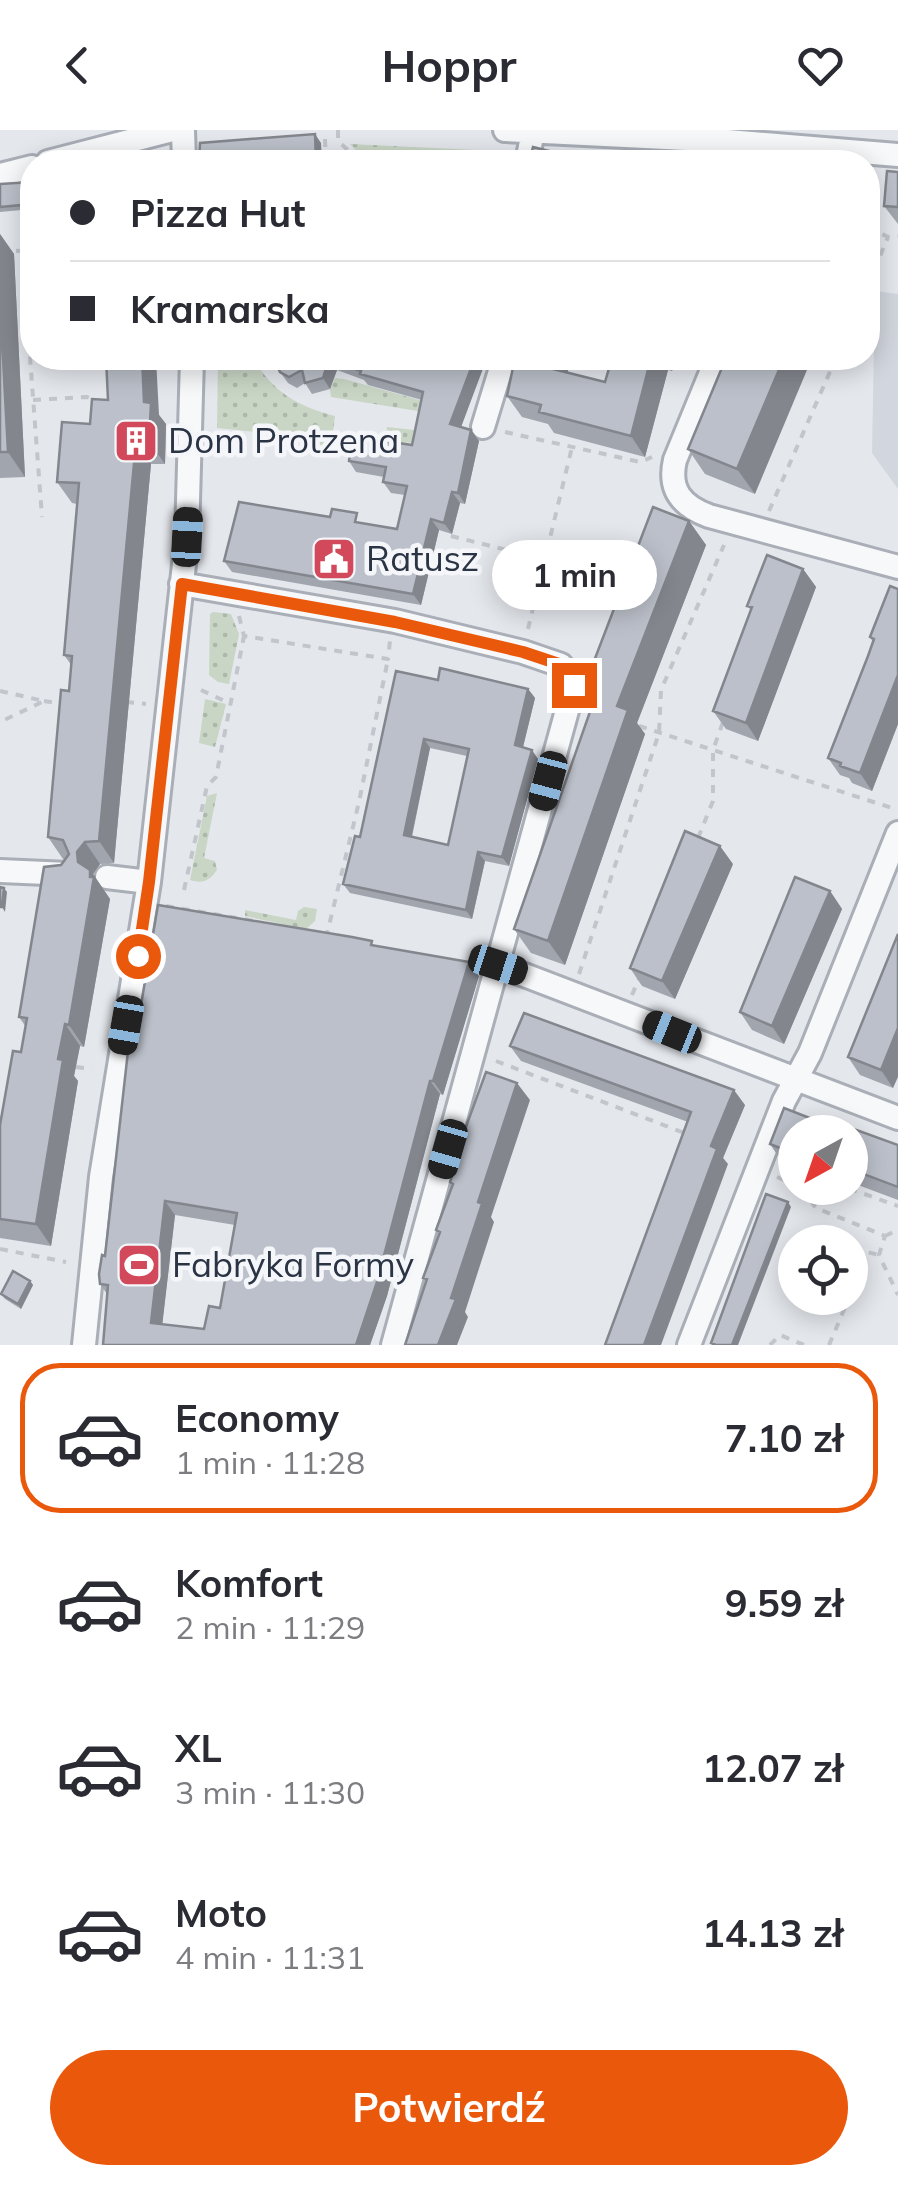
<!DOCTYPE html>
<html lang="pl">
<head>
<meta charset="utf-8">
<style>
  body { margin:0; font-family:Mulish,sans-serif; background:#f7f7f7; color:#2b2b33; height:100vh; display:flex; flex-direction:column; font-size:38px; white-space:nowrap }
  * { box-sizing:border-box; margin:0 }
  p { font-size:32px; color:#7c7c81 }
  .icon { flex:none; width:55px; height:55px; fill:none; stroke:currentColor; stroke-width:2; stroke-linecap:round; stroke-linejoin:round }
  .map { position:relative; height:1215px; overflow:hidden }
  .drawer { display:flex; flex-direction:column; background:#fff; flex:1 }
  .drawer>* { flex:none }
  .guide { position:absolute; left:20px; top:20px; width:860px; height:220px; border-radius:40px; box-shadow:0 5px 25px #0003; display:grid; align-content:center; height:220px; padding:0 50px; background:#fff }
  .needle { width:65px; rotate:220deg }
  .buttons { position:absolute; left:778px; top:985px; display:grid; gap:20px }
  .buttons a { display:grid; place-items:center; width:90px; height:90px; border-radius:50%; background:#fff; box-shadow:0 5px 25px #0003; font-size:50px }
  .end { position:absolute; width:45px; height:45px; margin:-22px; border:12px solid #ea580c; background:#fff; box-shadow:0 0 0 5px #fff }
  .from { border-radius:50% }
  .bubble { position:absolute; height:70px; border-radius:35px; background:#fff; box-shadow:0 5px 25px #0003; font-size:32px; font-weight:700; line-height:70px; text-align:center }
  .car { position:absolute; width:30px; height:60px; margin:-30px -15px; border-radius:12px; box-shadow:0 0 8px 2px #0007; background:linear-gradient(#222 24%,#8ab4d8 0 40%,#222 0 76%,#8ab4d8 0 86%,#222 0) }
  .guide b { display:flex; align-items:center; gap:35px; height:95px; font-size:38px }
  .guide b+b { border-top:2px solid #e1e1e2 }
  .guide i { width:25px; height:25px; background:#2b2b33 }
  ul { padding:18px 0 0; list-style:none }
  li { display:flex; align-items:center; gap:30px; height:150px; margin:0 20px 15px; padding:0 30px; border:5px solid transparent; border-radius:40px }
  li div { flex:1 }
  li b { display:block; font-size:38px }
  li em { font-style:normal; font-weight:700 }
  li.active { border-color:#ea580c }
  li>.icon { width:90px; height:90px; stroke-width:1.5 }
  .action { display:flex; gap:20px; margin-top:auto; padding:20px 50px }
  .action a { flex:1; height:115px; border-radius:60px; background:#ea580c; color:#fff; font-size:40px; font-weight:700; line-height:115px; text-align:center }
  header { display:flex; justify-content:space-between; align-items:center; height:130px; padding:0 50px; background:#fff; font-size:45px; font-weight:700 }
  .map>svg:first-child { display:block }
  .built { fill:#d2d6de }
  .grass { fill:url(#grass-dots) }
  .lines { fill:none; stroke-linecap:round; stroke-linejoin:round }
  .minor-casing { stroke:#a9aeb7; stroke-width:28 }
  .path { stroke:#c2c5cb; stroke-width:4; stroke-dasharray:8 8; stroke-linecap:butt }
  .minor { stroke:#f7f8fa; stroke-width:22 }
  .wall { fill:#a1a5ae; fill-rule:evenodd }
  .shaded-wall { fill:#83868d }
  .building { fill:#bbc0ca; stroke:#83868d; stroke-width:2.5; fill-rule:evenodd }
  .route { stroke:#ea580c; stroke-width:12 }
  .labels { text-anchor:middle; stroke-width:9; stroke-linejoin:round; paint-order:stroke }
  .poi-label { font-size:35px; fill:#2b3445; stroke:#f4f6f9; text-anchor:start }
</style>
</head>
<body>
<header><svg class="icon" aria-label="back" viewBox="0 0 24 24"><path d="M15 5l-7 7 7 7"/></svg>Hoppr<svg class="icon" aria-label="heart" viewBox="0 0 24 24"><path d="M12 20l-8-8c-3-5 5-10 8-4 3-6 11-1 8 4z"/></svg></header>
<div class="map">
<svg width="898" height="1215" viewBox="0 0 898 1215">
  <defs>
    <pattern id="grass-dots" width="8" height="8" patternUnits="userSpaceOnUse" patternTransform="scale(2.5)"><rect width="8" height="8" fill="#c9d6c5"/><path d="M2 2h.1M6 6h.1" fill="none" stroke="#adb8ab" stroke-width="1.8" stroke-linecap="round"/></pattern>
  </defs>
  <rect width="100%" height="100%" fill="#e4e7ec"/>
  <path class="built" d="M875 161 898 164V359L872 323Z"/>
  <path class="grass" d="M350 14 496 21 503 24 501 32H367Z
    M218 228H253C273 262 297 276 335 286L331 317 266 303 217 298Z
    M335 248 344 249 434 274 424 282 331 267 330 259Z
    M387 297 414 300 413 313 385 311Z
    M213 482 231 484 239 504 229 554 218 552 209 545 210 484Z
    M205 569 226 574 215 617 199 613Z
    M217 663 204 728 215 731 217 740C209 751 203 754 190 750L207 666Z
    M304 777 317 779 315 791 306 799 245 786V780L296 790 298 781Z"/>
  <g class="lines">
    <defs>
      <path id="minor" d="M183 0 184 32
        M505 0 727 11 898 25
        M48 32 172 0
        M527 32 533 1
        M0 45 32 37
        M717 228 675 330C668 360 682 376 709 386L898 437
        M483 297 504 228
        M181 454 395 491 523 522 561 535 574 555 393 1215
        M0 741 69 744
        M107 747 149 752
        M498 835 898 988
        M84 1215 101 1047 149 752 187 407 192 228
        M689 1215 784 971 810 923 898 703"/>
    </defs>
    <use href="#minor" class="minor-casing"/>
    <path class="path" d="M338 0V11L361 32
      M325 9 326 32
      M868 97 888 107 898 106
      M0 120 22 121 42 387
      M868 155 888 107
      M33 270 87 267 96 271
      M505 302 640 332 652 327
      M769 381 836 228
      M451 406 626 450
      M239 486 244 506 388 529 390 511
      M528 499 572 317
      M201 560 231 574
      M0 561 44 571 0 592
      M44 571 64 574
      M126 572 146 574
      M639 596 895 679
      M698 708 713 671V620L723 592
      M184 760 207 656 216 647 244 506
      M166 776 255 791
      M326 808 359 672 388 529
      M579 844 659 603 661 560 724 415
      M632 865 640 846
      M496 931 687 1004
      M76 937 92 939
      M777 1047 795 1055
      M801 1058 816 1078 885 1106 879 1125 898 1165
      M801 1058 853 1060 898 1076
      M885 1106 898 1100
      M0 1119 66 1132
      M850 1165 867 1122 879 1125
      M770 1215 780 1205 804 1215
      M829 1215 849 1168"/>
    <use href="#minor" class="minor"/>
  </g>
  <path class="wall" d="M898 42V94L884 76Z
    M32 52V79L0 82V54Z
    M0 104 14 124 25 347 0 348Z
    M274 228 485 233 461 297 471 300 479 311 465 374 460 373 452 404 439 400 421 475 232 442 224 431 364 393 397 399 405 365 391 363 383 352 384 347 356 342 349 331 412 315 422 270 368 255 364 250 337 240 330 259 312 264 305 253 297 258 288 253 280 242Z
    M612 228H676L672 241 668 240 645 327 554 303 548 294 522 287 507 266 567 242 605 252Z
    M726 228 755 364 705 344 688 319Z
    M159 285 166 294 165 334H151L114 733 100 734 93 744 110 769 84 917 80 916 74 946 78 951 51 1116 0 1108V995L21 922 26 897 19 887 61 735 65 729H63L48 707 72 536 64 525 77 374 72 373 57 352 90 294Z
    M689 391 706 415 637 593 645 604 565 835 531 823 514 799 596 565 586 552Z
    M803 439 816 457 758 611 726 599 713 581 751 480 747 476Z
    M898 459V594L872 661 852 653 849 648 840 645 828 628 873 512 870 507Z
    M438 550 528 559 535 568 523 617 538 629 509 736 485 731 472 789 350 763 343 754 360 707ZM430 618 467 626 448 715 412 707Z
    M733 734 675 869 642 856 630 838Z
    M830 761 842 779 784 914 752 900 740 882Z
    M898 804 893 958 860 945 848 927Z
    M375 815 479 846 443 965 440 964 387 1166 370 1215H103L107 1164 100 1154 105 1126ZM175 1085 235 1095 220 1178 204 1199 162 1194Z
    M510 916 745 975 723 1028 728 1034 688 992 521 931Z
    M784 978 830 996 832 991 898 1015V1070L850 1052V1002H795V1037L782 1032 770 1014Z
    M30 1151 33 1155 21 1179 5 1169 1 1164Z"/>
  <path class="shaded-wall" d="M315 4 321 13 322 32H316Z
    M0 104 14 124 25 347 8 322 0 172Z
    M142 228H156L159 285 166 294 165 334 149 312 144 272Z
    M475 228H483L485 233 458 305 450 294Z
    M552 228H571L567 245 553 239Z
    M651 228H659L668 240 645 327 631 306Z
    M663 228H676L672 241Z
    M784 228H812L755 364 737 339Z
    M329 229 337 240 330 259 323 248Z
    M471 300 479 311 465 374 458 363Z
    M136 312 151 334 114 733 99 711Z
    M452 362 460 373 452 404 444 393Z
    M431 389 439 400 421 475 413 464Z
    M689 391 706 415 637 593 645 604 565 835 548 811 617 576Z
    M803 439 816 457 758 611 746 593Z
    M898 545V594L872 661 860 643Z
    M528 559 535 568 521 625 515 615Z
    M424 609 430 618 410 714 404 705Z
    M532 620 538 629 509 736 502 727Z
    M85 712 100 734 93 744 110 769 84 917 69 895 78 732 77 722Z
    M720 716 733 734 675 869 662 851Z
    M478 722 485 731 472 789 466 780Z
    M4 758 7 762 5 782 2 777Z
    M830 761 842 779 784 914 772 896Z
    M469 832 479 846 443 965 433 951Z
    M65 894 80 916 74 946 78 951 51 1116 36 1094 58 929Z
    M898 898V947L893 958 881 940Z
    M430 951 440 964 387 1166 370 1215H356Z
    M517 953 530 970 491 1087 494 1092 465 1182 468 1187 457 1215H438L478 1072Z
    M734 960 745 975 723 1028 728 1034 661 1215H644L711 1016Z
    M165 1071 175 1085 161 1206 151 1193Z
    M788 1072 791 1077 738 1215H732Z
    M30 1151 33 1155 21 1179 18 1174Z"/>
  <path class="building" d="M315 4 316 32H199L200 13Z
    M533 17 589 31 591 24 623 32H529Z
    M887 41 898 42V77L884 76Z
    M32 52V74L0 77V54Z
    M0 172 8 322H0Z
    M106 228H142L144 272 151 273 149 312H136L99 711 85 712 77 722 78 732 90 740V747H94L69 895 65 894 58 929 63 930 36 1094 0 1089V995L13 921 21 922 27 888 19 887 44 737 61 735 69 724 63 710 48 707 61 560 69 561 72 526 64 525 79 353 57 352 62 292 90 294 92 269 108 270Z
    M274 228H475L450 294 471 300 458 363 452 362 444 393 431 389 413 464 224 431 239 372 330 387 332 379 357 383 355 392 397 399 407 356 383 352 386 337 349 331 352 306 412 315 423 262 360 244 361 241 329 229 323 248 305 253 302 240 289 247 280 242Z
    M515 228H555L553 239 605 252 612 228H651L631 306 539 282 541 275 507 266Z
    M726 228H784L737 339 688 319Z
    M653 377 689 391 617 576 628 580 548 811 514 799 599 556 586 552Z
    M767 425 803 439 746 593 713 581 752 477 747 476Z
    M890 456 898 459V545L860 643 840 636 841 633 828 628 868 526 874 509 870 507Z
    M440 538 528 559 515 615 532 620 502 727 478 722 466 780 343 754 355 706 360 707 396 541 438 550ZM424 609 469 619 448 715 404 705Z
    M685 701 720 716 662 851 630 838Z
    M795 747 830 761 772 896 740 882Z
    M0 757 4 758 2 777H0Z
    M158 775 352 807 372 811 371 815 469 832 433 951H430L377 1152 356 1215H103L108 1155 100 1154 99 1144 102 1125 105 1126 128 921 140 881ZM165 1071 237 1083 220 1178 209 1176 204 1199 151 1193Z
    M898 804V898L881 940 848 927Z
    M524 883 734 960 711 1016 717 1019 644 1215H605L691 982 510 916Z
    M486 942 517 953 478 1072 482 1074 451 1168 456 1169 438 1215H405L427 1149 423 1148 440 1102 436 1100 453 1054 450 1052 466 1007 463 1005Z
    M784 978 830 996 832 991 898 1015V1057L850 1039V1002H795V1024L770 1014Z
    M766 1064 788 1072 732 1215H716L711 1213Z
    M13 1141 30 1151 18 1174 1 1164Z"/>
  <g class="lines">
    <path class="route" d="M138 826 149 752 182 454 395 492 523 522 562 535 574 555"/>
  </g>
  <defs>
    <symbol id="building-square" viewBox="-11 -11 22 22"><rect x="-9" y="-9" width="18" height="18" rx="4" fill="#d1495b" stroke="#f4f6f9"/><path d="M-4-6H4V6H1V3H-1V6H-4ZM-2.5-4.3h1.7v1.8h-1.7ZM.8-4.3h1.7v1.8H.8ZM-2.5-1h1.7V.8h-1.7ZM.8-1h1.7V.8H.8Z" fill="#fff"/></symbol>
    <symbol id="civic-square" viewBox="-11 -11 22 22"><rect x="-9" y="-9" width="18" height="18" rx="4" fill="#d1495b" stroke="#f4f6f9"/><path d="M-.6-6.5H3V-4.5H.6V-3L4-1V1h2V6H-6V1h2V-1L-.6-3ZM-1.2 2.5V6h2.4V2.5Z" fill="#fff"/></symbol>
    <symbol id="stadium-square" viewBox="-11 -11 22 22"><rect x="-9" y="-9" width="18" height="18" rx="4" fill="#d1495b" stroke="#f4f6f9"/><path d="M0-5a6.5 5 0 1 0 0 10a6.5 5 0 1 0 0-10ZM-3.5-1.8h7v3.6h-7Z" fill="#fff"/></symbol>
  </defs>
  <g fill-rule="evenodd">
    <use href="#building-square" x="111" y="286" width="50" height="50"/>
    <use href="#civic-square" x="309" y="404" width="50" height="50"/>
    <use href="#stadium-square" x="114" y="1110" width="50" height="50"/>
  </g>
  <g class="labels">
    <g class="poi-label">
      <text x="168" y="323">Dom Protzena</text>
      <text x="366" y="441">Ratusz</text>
      <text x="172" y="1147">Fabryka Formy</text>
    </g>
  </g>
</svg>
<div class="buttons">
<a><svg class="needle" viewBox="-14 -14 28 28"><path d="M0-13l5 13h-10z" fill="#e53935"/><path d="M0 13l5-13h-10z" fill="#7c7c81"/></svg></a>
<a><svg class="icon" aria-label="locate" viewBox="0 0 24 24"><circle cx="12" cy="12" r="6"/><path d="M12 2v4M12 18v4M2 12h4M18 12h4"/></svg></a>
</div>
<i class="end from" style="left:138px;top:826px"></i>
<i class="end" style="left:574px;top:555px"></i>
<div class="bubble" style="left:492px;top:410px;width:165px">1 min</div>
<i class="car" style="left:187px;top:407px;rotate:3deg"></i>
<i class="car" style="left:548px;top:651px;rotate:195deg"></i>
<i class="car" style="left:498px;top:835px;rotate:108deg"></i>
<i class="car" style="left:126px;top:895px;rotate:190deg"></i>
<i class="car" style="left:672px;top:902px;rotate:292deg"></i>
<i class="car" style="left:448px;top:1019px;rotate:196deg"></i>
<div class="guide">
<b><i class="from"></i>Pizza Hut</b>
<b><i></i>Kramarska</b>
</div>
</div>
<section class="drawer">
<ul>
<li class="active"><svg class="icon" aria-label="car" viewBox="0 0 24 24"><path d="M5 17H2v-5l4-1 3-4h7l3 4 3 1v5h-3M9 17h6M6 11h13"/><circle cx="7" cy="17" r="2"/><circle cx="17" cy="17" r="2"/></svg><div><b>Economy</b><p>1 min · 11:28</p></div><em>7.10 zł</em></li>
<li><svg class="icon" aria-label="car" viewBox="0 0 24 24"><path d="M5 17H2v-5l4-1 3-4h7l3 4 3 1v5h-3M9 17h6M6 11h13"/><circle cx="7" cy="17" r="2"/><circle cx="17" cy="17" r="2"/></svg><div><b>Komfort</b><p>2 min · 11:29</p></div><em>9.59 zł</em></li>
<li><svg class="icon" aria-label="car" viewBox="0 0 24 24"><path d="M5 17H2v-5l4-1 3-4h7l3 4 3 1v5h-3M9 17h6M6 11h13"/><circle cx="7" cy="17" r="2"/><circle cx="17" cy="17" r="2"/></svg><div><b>XL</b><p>3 min · 11:30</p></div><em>12.07 zł</em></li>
<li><svg class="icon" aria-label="car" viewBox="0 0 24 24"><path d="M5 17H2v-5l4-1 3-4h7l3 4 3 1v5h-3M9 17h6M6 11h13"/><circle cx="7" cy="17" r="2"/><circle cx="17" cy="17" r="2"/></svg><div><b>Moto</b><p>4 min · 11:31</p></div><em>14.13 zł</em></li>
</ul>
<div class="action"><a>Potwierdź</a></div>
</section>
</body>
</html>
